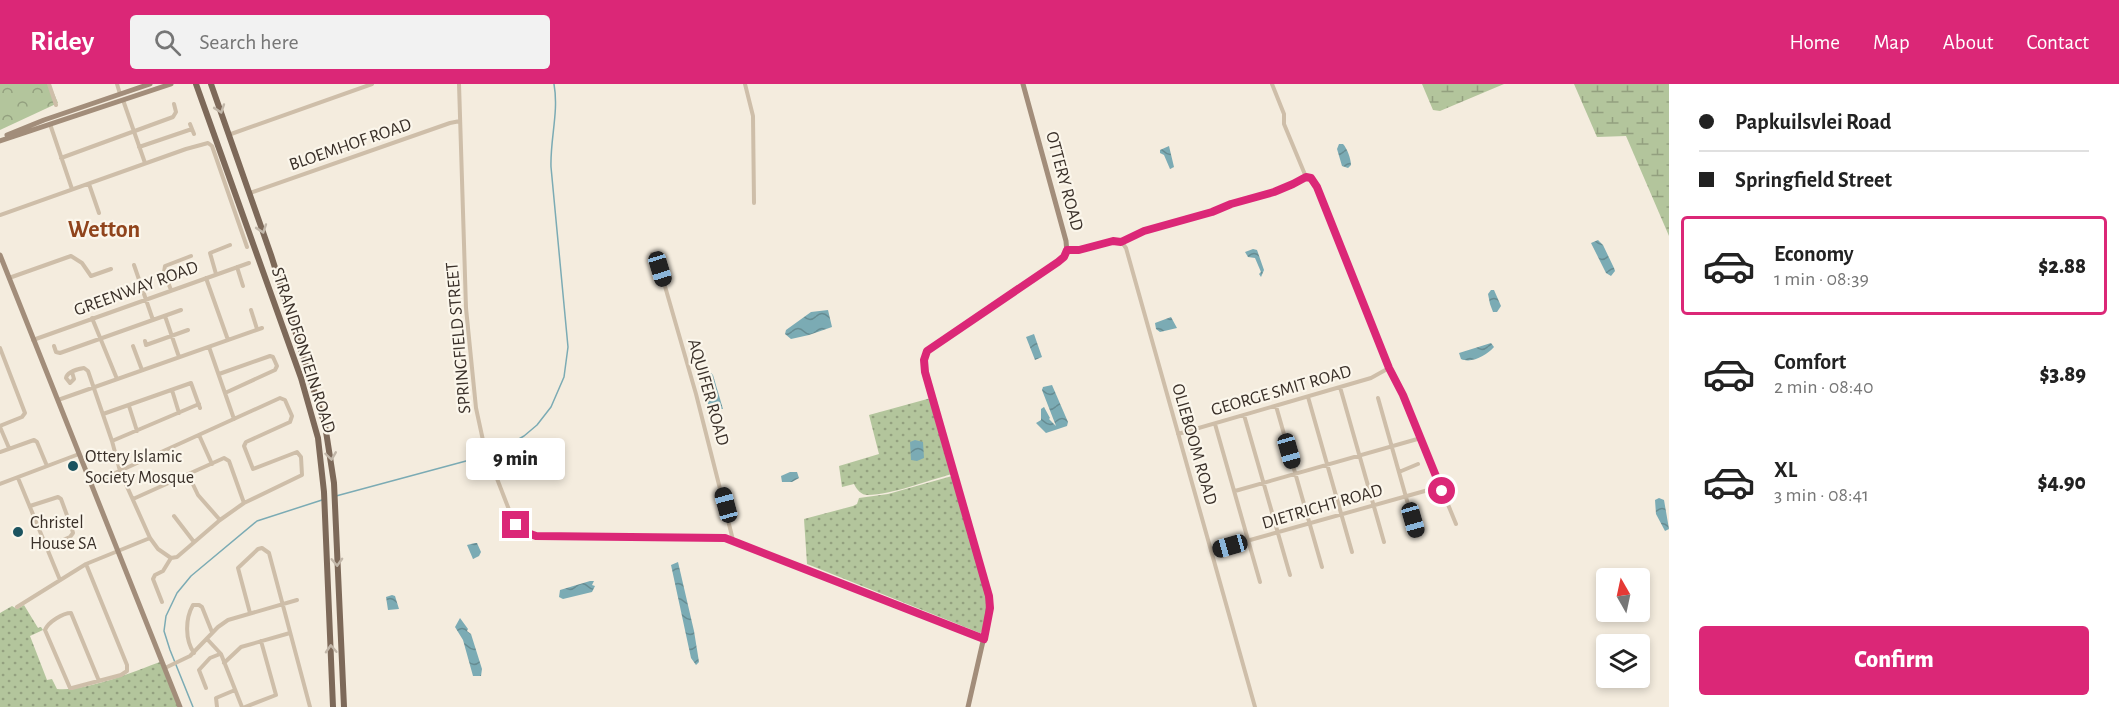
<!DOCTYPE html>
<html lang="en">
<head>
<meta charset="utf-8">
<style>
  body { margin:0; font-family:"Alegreya Sans",sans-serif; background:#f2f2f2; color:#222; height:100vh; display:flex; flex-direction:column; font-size:22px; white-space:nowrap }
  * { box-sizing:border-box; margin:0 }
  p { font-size:20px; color:#767676 }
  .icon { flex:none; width:33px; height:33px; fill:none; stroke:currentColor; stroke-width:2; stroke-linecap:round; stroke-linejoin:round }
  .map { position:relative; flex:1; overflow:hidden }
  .details { display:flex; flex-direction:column; background:#fff; width:450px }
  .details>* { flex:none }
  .guide { display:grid; align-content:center; height:132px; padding:0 30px; background:#fff }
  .needle { width:39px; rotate:351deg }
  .controls { position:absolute; left:1596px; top:484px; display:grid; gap:12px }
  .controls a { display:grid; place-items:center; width:54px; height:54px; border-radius:6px; background:#fff; box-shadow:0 3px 9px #0003; font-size:30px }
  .end { position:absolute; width:27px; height:27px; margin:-14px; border:8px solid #db2777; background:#fff; box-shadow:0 0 0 3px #fff }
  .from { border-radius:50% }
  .bubble { position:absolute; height:42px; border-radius:6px; background:#fff; box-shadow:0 3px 9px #0003; font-size:20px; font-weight:800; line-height:42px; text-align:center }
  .car { position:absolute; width:18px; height:36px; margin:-18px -9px; border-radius:8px; box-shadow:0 0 4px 2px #0007; background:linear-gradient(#222 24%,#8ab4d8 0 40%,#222 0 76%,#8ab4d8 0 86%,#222 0) }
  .guide b { display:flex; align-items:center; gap:21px; height:57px; font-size:22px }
  .guide b+b { border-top:2px solid #e0e0e0 }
  .guide i { width:15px; height:15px; background:#222 }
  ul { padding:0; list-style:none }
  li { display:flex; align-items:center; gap:18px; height:99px; margin:0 12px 9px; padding:0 18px; border:3px solid transparent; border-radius:6px }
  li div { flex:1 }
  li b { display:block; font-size:22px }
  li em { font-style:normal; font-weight:800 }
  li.current { border-color:#db2777 }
  li>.icon { width:54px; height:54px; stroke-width:1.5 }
  .button { display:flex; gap:12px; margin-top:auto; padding:12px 30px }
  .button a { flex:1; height:69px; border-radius:6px; background:#db2777; color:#fff; font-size:24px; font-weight:800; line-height:69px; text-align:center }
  header { display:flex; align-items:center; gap:36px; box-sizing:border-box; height:84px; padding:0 30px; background:#db2777; color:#fff }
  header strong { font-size:28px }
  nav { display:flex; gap:33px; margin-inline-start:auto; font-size:21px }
  .search { width:420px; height:54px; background:#f2f2f2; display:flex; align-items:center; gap:15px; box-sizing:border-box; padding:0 21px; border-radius:6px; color:#767676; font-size:22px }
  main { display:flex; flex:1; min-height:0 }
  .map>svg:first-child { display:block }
  .grass { fill:url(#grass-dots) }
  .wetland { fill:url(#wetland-marsh) }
  .park { fill:url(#park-crowns) }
  .water { fill:url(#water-waves) }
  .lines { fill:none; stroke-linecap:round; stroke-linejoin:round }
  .stream { stroke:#7babb4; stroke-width:1.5 }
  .street { stroke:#cebea9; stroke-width:4 }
  .secondary { stroke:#a28d7a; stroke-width:5 }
  .primary { stroke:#7d6959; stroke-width:6 }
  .oneway { stroke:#c2b7a9 }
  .route { stroke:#db2777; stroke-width:8 }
  .poi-dot { fill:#1b535f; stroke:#fbf6eb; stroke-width:2 }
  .labels { text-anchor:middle; stroke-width:4.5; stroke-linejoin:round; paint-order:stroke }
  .street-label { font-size:18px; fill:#3a3029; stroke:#fbf6eb }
  .poi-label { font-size:18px; fill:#3a3029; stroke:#fbf6eb; text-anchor:start }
  .district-label { font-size:24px; font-weight:bold; fill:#90441c; stroke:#fbf6eb }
</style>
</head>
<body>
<header>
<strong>Ridey</strong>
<div class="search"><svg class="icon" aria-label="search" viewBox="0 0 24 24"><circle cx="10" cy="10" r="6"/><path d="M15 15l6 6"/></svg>Search here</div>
<nav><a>Home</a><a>Map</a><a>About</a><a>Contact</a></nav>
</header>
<main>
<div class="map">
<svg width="1669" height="623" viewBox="0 0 1669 623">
  <defs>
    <pattern id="grass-dots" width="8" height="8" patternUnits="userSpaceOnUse" patternTransform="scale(1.5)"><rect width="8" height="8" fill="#b3c59c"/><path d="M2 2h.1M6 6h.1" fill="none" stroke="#93a07f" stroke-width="1.8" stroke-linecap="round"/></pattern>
    <pattern id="wetland-marsh" width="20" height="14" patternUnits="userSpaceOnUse" patternTransform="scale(1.5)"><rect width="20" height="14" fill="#b3c59c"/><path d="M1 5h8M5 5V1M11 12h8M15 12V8" fill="none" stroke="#93a07f"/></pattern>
    <pattern id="park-crowns" width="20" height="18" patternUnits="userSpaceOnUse" patternTransform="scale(1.5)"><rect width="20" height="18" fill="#b3c59c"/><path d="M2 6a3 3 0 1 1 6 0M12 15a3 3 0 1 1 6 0" fill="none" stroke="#93a07f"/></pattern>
    <pattern id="water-waves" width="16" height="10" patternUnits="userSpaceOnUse" patternTransform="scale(1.5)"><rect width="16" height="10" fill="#7babb4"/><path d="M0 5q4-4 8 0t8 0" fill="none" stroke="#668c92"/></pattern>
  </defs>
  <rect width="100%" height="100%" fill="#f4ecde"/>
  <path class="grass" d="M931 314 952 390C929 396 891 411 868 411 861 411 857 406 854 400L842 403 839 382 879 370 869 331Z
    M952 392 988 518 983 546 980 549 807 480 804 435 853 422 857 420 859 414 888 410Z
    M24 521 38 544 41 543 43 546 30 552 47 596 52 595 57 605C84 608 133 588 160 578L178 623H0V529L12 522 17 525Z"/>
  <path class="wetland" d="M1422 0H1504L1440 27 1433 26Z
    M1574 0H1669V152L1626 52 1597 53Z"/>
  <path class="park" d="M0 0H50L58 19 0 46Z"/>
  <path class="water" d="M1339 60H1343C1347 64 1351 75 1351 81L1348 84 1342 82 1337 65Z
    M1169 62 1174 83 1170 85 1164 71 1160 69V66Z
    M1598 156 1603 161 1614 184 1615 187 1611 192 1606 189 1591 159Z
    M1253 165 1257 166 1264 186 1261 193 1259 190 1261 188 1255 174 1248 173 1245 168Z
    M1491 206H1494L1501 222 1497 228H1493L1490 220 1488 210Z
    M828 226 832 243 809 251 791 255 785 250 786 246 811 228Z
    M1171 233 1177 244 1160 248 1156 245 1155 239Z
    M1034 250 1042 273 1035 276 1026 253Z
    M1491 259 1494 263C1487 271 1472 280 1461 275L1459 269Z
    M706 287H709L713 291 723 325H711L707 318 702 294Z
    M1052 301 1068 338 1067 342 1046 349 1036 339 1041 336V325L1044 323 1050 334 1049 335 1056 342 1042 306 1043 303Z
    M915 356 923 358 924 374 917 377 911 376 910 358Z
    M790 388H797L799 394 792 398H782L781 392Z
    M1659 414 1664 416 1669 445 1665 447 1656 430 1655 416Z
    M475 459H477L481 468 479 472 473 475 467 461Z
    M678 478 694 547 699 578 696 581 691 574 671 481Z
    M590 497H594L592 501 595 502 592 508 563 515 559 513 560 506Z
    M392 511 395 512 399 525 388 526 386 513Z
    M460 534 468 545 467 547 471 550 482 585 481 592H473L463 556 455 543Z"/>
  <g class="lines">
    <path class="stream" d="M336 412 492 370 524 352 537 341 551 323 564 293 568 263 551 83C550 55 559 28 554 0
      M193 623 170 566 164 547 166 532 177 509 191 492 257 437 322 416"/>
    <path class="street" d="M49 0 56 21
      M117 0 120 10
      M459 0 466 224 476 324 484 361 513 436C518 446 526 450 536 452L725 454 984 555
      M745 0 753 32 754 119
      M1272 0 1284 30V40L1306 93
      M123 16 145 79
      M50 40 72 105
      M190 40 194 50
      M231 50 372 0
      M139 63 192 45
      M61 74 173 33 176 28 174 20
      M89 100 99 129
      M250 109 450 39 460 37
      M0 131 186 65 208 59 212 62 247 163
      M1121 158 1133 151 1145 147 1264 111 1293 101 1304 93 1311 94 1317 103 1389 284 1403 311 1456 440
      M1067 166C1081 166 1109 155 1118 157 1123 158 1123 160 1126 164L1255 623
      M652 170 660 185 696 310 733 456
      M134 181 153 236
      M237 183 243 202
      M216 190 210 169 230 161
      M9 194 71 172 82 179 91 192 111 185
      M206 194 228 256
      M171 206 164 188 165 182 191 172
      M251 226 257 245
      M165 232 179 273
      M92 234 117 295
      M33 256 249 179
      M145 257 146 261 188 246
      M54 262 56 268 60 269 181 226
      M133 262 142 286
      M209 263 234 335
      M0 264 25 329 22 333 0 342
      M72 288 74 295 70 299 66 294C67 288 78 285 84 284L88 287 112 357 120 387 150 454 158 465 171 474
      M219 290 270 272 273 273 277 282 275 286 225 309
      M1340 303 1384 458
      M172 306 179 329
      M1308 313 1352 468
      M1378 314 1417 452
      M58 316 262 244
      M129 322 137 347
      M1276 322 1322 483
      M103 330 191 299 200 324
      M1244 331 1290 491
      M1215 340 1260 498
      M0 343 9 364
      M1178 350 1371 294 1389 284
      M199 351 212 380
      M112 357 199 320
      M0 368 34 356 37 358 47 382
      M1399 388 1418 380
      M188 390 198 411 220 436
      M18 394 60 496
      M0 400 79 370
      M91 400 280 314 285 316 292 332 290 338 246 358 244 362 253 385 297 368 301 373 302 391 244 419 220 436 177 473 171 474
      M1235 407 1421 354
      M133 415 224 374 229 377 244 419
      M30 422 58 413 61 415 72 445 73 449 70 453 46 463
      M174 432 194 458
      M1211 467 1439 403
      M86 480 127 581V587L121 591 72 604H70L45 546C48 538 63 529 71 529L99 597
      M162 518 153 495 155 491 163 487 171 474
      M17 523 86 480 150 454
      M250 529 238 484 258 465 262 464 269 469 310 623
      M207 555 221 570 242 623
      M194 569C185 556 185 535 193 521H199L202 523 212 548
      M224 579 241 563 290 549
      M165 584 190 572 218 543 228 536 297 516
      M206 604 199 586 210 574 220 570
      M217 623 216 614 235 606
      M245 623 276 611 261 557"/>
    <path class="secondary" d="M7 51 44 36 150 0
      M0 57 171 0
      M0 171 180 623
      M968 623 986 544 989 516 925 288C923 277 924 269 933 262L1058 178 1067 169 1066 157 1023 0"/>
    <path class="primary" d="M196 0 301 294 318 354 324 408 333 623
      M211 0 271 171 325 341 334 399 344 623"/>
  </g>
  <defs><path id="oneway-chevron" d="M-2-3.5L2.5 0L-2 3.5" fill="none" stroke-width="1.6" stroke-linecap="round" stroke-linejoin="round" transform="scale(1.5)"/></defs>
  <g class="oneway">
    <use href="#oneway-chevron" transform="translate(220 25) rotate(71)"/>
    <use href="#oneway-chevron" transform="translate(262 145) rotate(71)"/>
    <use href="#oneway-chevron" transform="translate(331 372) rotate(82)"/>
    <use href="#oneway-chevron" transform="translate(337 478) rotate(88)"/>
    <use href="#oneway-chevron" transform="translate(331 565) rotate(-93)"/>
  </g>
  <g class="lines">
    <path class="route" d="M516 441 522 447 536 452 725 454 984 555 990 524 989 512 925 288 924 276 927 267 1058 178 1064 173 1067 166H1079L1113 157 1121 158 1144 147 1212 128 1231 120 1274 108 1293 100 1306 93 1311 94 1317 103 1389 284 1403 311 1442 407"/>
  </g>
  <g class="poi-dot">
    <circle cx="73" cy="382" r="6"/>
    <circle cx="18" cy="448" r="6"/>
  </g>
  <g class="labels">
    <g class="street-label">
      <text transform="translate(350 60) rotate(-19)" y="6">BLOEMHOF ROAD</text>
      <text transform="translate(1065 97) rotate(75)" y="6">OTTERY ROAD</text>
      <text transform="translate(136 204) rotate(-20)" y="6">GREENWAY ROAD</text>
      <text transform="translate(458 254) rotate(-95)" y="6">SPRINGFIELD STREET</text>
      <text transform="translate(304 266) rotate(72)" y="6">STRANDFONTEIN ROAD</text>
      <text transform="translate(1281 306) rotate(-16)" y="6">GEORGE SMIT ROAD</text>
      <text transform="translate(709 308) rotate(74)" y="6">AQUIFER ROAD</text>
      <text transform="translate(1195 360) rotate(74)" y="6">OLIEBOOM ROAD</text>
      <text transform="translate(1322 422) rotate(-16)" y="6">DIETRICHT ROAD</text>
    </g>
    <g class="poi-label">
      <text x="85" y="378">Ottery Islamic<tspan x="85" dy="21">Society Mosque</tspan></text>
      <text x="30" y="444">Christel<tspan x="30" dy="21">House SA</tspan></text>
    </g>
    <g class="district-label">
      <text x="104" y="153">Wetton</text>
    </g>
  </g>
</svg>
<div class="controls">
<a><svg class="needle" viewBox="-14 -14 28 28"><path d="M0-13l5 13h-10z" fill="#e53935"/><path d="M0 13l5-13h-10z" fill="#767676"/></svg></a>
<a><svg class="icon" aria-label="layers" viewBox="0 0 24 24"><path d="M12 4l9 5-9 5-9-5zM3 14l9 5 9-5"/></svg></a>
</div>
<i class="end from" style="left:1442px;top:407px"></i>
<i class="end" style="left:516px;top:441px"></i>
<div class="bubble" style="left:466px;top:354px;width:99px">9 min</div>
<i class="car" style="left:660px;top:185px;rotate:163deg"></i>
<i class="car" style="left:1289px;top:367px;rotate:164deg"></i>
<i class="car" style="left:726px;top:421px;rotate:345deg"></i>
<i class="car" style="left:1413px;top:436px;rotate:164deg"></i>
<i class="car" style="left:1230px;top:462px;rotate:254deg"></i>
</div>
<section class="details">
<div class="guide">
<b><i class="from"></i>Papkuilsvlei Road</b>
<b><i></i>Springfield Street</b>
</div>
<ul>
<li class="current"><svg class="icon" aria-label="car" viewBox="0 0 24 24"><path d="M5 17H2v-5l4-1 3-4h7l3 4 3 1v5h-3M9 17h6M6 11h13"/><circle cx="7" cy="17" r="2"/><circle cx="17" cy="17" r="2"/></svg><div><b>Economy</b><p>1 min · 08:39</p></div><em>$2.88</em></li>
<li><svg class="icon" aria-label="car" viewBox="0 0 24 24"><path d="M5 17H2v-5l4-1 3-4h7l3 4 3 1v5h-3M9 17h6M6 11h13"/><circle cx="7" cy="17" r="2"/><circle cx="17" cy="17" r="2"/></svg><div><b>Comfort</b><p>2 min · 08:40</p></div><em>$3.89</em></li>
<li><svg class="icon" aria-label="car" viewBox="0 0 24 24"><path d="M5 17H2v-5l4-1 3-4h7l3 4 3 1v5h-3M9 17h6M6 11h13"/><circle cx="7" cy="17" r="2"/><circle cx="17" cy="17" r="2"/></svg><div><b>XL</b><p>3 min · 08:41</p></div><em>$4.90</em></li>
</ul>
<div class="button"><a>Confirm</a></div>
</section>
</main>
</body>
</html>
